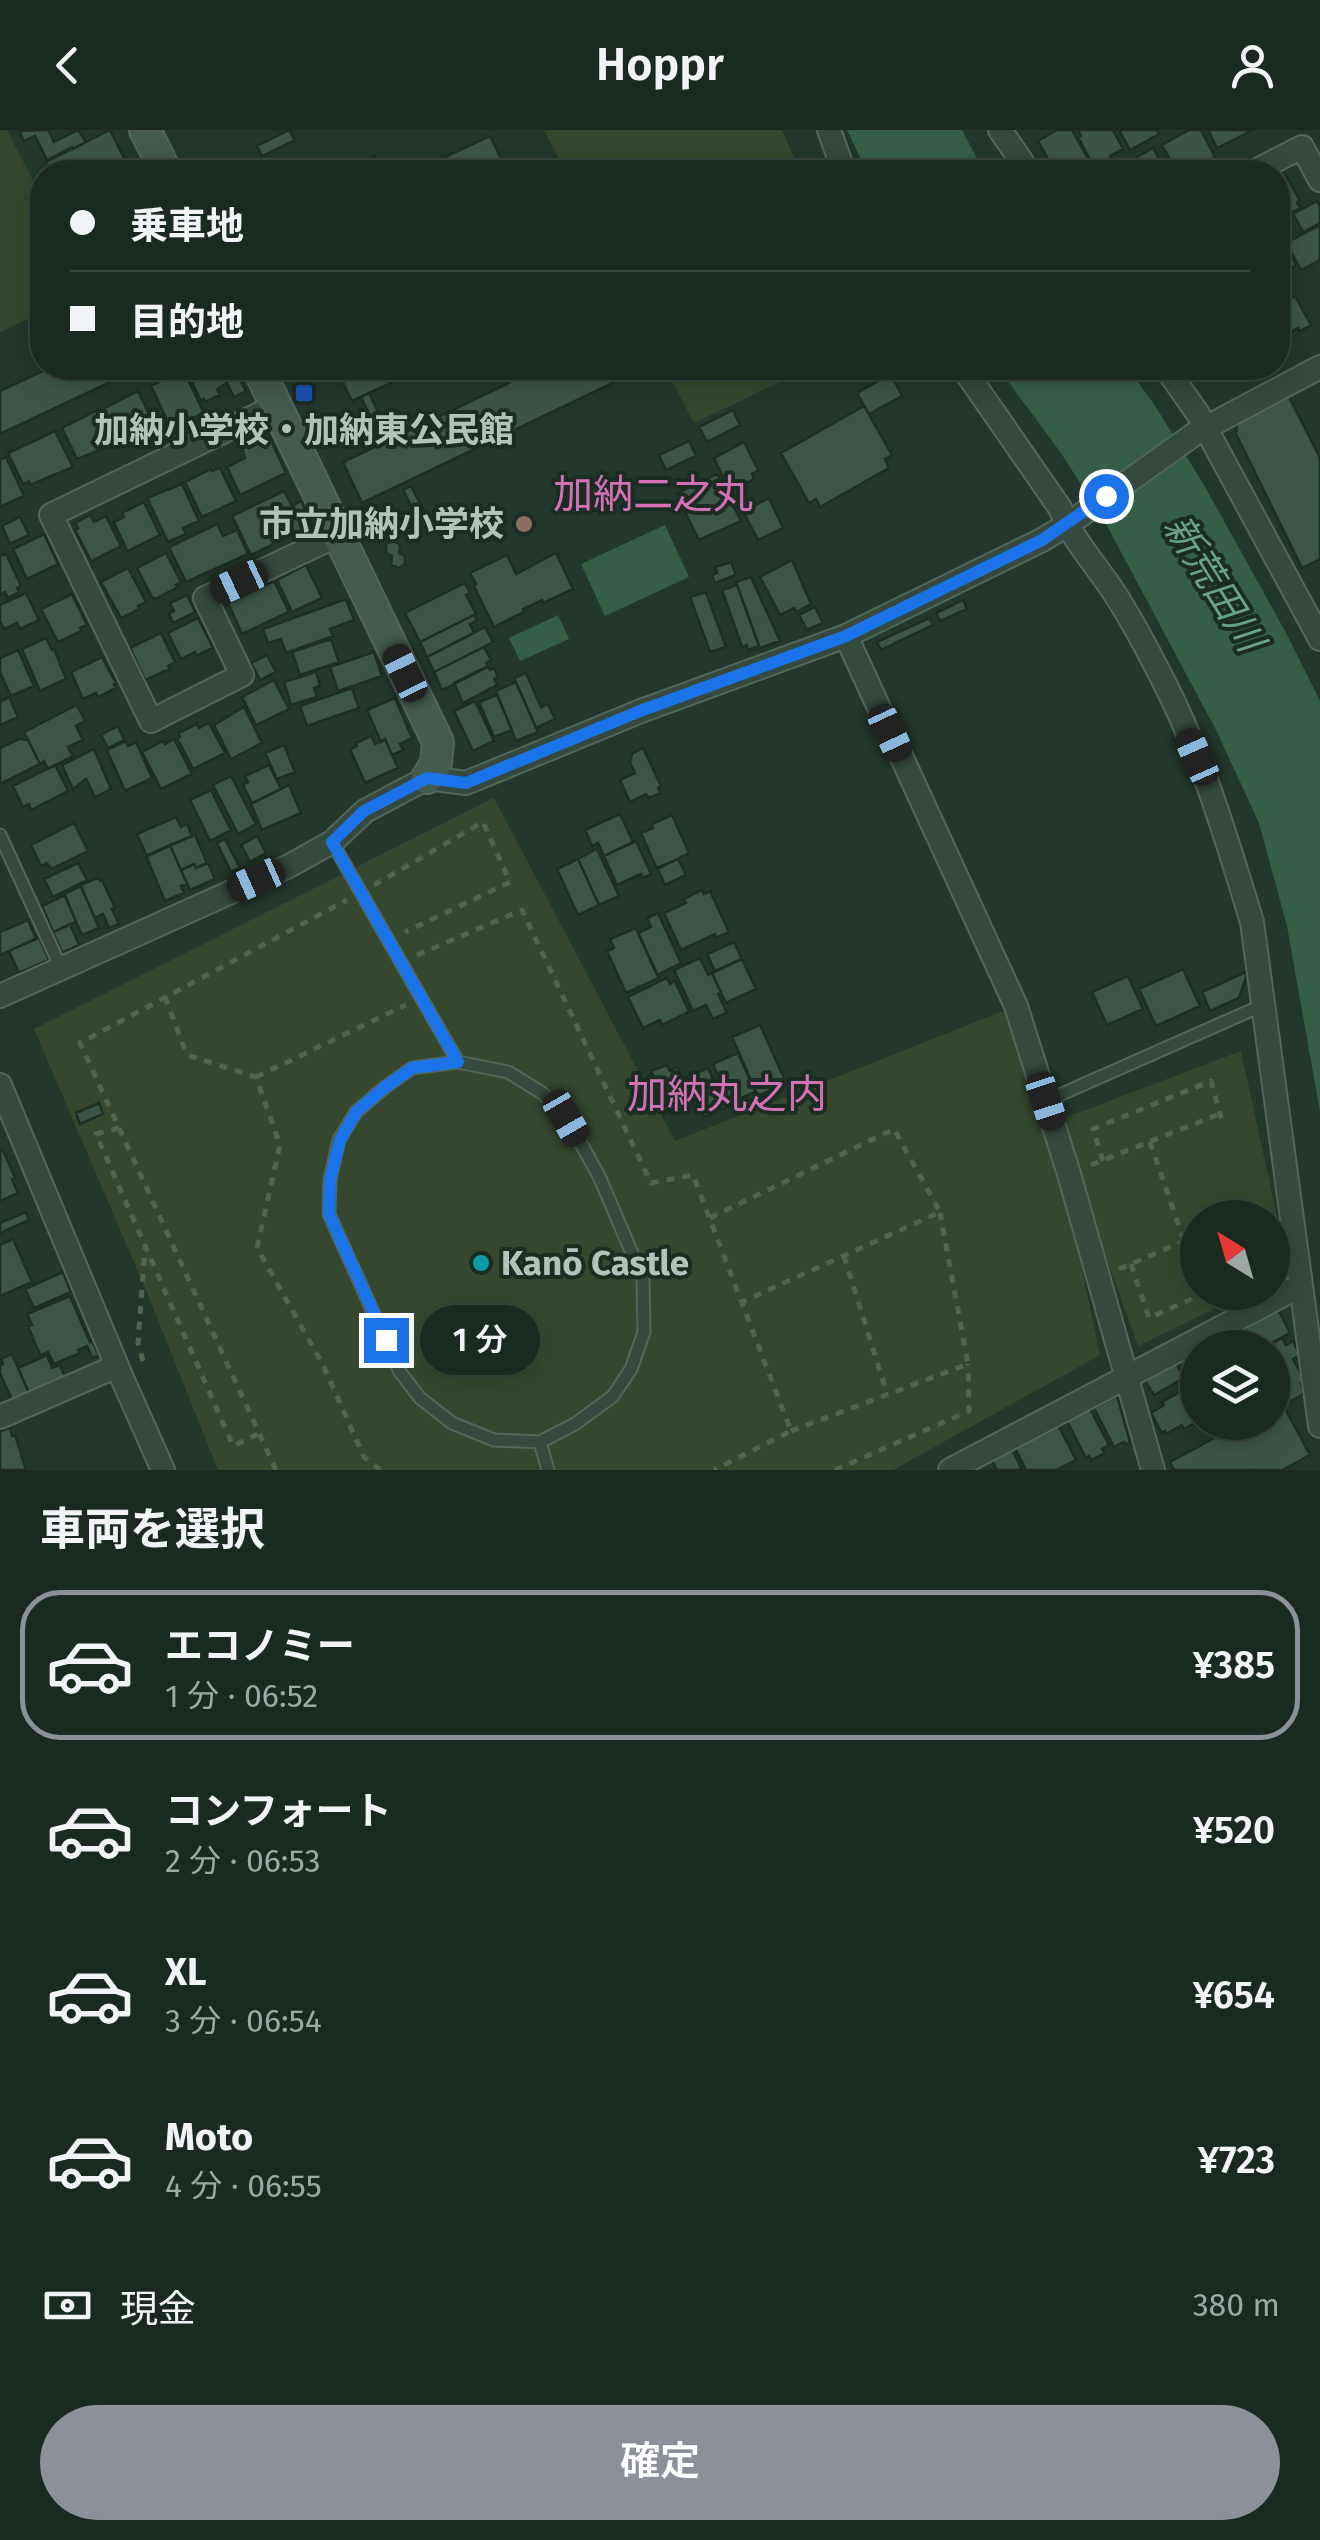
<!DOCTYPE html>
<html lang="ja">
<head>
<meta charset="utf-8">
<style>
  body { margin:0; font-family:"Fira Sans","Noto Sans JP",sans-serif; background:#23322a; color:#f1f3f6; height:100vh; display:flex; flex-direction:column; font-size:38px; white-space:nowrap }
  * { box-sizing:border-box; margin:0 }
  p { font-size:32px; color:#9fa7a5 }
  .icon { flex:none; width:55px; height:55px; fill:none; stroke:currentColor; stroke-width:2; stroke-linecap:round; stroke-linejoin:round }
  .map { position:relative; height:1340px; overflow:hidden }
  .drawer { display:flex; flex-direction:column; background:#1a2a21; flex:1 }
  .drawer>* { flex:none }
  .top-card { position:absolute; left:30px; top:30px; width:1260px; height:220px; border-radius:40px; box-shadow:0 5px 25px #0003,0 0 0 2px #38463f; display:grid; align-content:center; height:220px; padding:0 40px; background:#1a2a21 }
  .needle { width:65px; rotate:323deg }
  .tools { position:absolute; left:1180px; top:1070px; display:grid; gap:20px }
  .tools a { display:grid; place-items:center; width:110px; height:110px; border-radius:50%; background:#1a2a21; box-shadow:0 5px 25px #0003,0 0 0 2px #38463f; font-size:50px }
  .end { position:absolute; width:45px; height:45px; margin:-22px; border:12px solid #1a73e8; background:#fff; box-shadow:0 0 0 5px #fff }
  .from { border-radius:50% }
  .bubble { position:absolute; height:70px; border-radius:35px; background:#1a2a21; box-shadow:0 5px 25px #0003,0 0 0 2px #38463f; font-size:32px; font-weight:600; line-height:70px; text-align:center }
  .car { position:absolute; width:30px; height:60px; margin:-30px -15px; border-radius:12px; box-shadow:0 0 8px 2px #0007; background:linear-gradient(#222 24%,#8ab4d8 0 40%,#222 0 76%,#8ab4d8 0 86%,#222 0) }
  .top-card b { display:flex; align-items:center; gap:35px; height:95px; font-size:38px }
  .top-card b+b { border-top:2px solid #38463f }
  .top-card i { width:25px; height:25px; background:#f1f3f6 }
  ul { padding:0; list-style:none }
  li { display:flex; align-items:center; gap:30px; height:150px; margin:0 20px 15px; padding:0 20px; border:5px solid transparent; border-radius:40px }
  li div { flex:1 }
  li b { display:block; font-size:38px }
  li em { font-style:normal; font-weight:600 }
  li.current { border-color:#8c9099 }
  li>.icon { width:90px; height:90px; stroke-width:1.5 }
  h2 { padding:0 40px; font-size:45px; line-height:120px }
  .pay { display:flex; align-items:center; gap:25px; height:110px; padding:0 40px; font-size:38px }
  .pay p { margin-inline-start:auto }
  .cta { display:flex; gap:20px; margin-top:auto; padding:20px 40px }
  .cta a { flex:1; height:115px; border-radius:60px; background:#8c9099; color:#fff; font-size:40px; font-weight:600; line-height:115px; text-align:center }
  header { display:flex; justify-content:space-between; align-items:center; height:130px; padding:0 40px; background:#1a2a21; font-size:45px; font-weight:600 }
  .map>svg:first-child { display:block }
  .green { fill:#35482f }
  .water { fill:#355e47 }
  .building { fill:#3b5647; stroke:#1d2f25; stroke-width:2.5 }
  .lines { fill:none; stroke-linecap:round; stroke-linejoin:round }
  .lane-casing { stroke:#53665c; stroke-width:15 }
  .street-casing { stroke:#53665c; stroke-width:26 }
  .secondary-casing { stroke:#53665c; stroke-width:34 }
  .path { stroke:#506451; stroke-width:5; stroke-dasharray:8 8; stroke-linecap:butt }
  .lane { stroke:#35493e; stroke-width:11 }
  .street { stroke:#35493e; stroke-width:22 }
  .secondary { stroke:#445b4f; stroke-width:30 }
  .route { stroke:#1a73e8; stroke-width:12 }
  .transit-dot { fill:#1a4fb4; stroke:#1b2d23; stroke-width:4 }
  .education-dot { fill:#8d6e63; stroke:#1b2d23; stroke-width:4 }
  .culture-dot { fill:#0f9aa8; stroke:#1b2d23; stroke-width:4 }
  .labels { text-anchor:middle; stroke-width:8; stroke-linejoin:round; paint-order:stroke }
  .poi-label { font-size:35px; font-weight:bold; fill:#b0c5ba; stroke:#1b2d23 }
  .water-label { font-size:38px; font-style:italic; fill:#6aa383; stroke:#1b2d23 }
  .quarter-label { font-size:40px; fill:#d471b5; stroke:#1b2d23 }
</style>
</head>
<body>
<header><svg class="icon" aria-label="back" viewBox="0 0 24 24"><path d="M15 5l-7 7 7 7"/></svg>Hoppr<svg class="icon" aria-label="person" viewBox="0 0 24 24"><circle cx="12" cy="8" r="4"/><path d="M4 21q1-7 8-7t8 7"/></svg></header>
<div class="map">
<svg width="1320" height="1340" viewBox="0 0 1320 1340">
  <rect width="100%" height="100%" fill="#22382c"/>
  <path class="green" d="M0 0H7L42 68V182L0 202Z
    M544 0H782L800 42H566Z
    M665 238H809L694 293Z
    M494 668 675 1011 1006 880 1064 1054 1100 1225 893 1340H218L146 1160 34 899Z
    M1241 921 1289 1142 1273 1150 1272 1088H1198V1162L1247 1163 1138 1216 1099 1107 1062 989Z"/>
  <path class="water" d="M847 0H962L984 42H867Z
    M998 238H1127L1152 271 1204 355 1285 501 1320 571V982L1287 796 1259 693 1217 602 1105 392 1061 323Z
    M665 395 689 447 605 486 581 434Z
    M558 485 569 509 520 531 509 508Z"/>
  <path class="building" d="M48 0 54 12 78 0 86 12 73 19 72 17 47 30 35 6 24 11 19 1Z
    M110 0 131 42H51L46 32Z
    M289 0 295 10 262 26 257 16Z
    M1057 0H1072L1092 36 1080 42H1055L1038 11Z
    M1078 0H1113L1123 19 1110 26 1113 32 1100 40 1097 34 1093 35 1078 7 1081 6Z
    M1119 0H1157L1159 4 1130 20Z
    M1189 0H1201L1215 27 1198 37 1196 33 1177 42 1162 15Z
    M1208 0H1253L1217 18Z
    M490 6 508 42H413Z
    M1153 18 1166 42H1118L1116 39Z
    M375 26 382 42H332L357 30 359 34Z
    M1284 42 1300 71 1297 72 1300 78 1278 90V45Z
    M1317 71 1320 76V93L1303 102 1293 84Z
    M1320 95V130L1301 140 1286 113Z
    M1288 119 1296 135 1289 139 1292 146 1286 149 1289 156 1278 162V124Z
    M1295 166 1311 195 1300 201 1298 198 1278 209V176Z
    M49 238H140L0 304V261Z
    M190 238H234L246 261 234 267 227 253 217 259 220 265 205 272 204 269 201 271 186 239Z
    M336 238H423L352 271Z
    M501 238H523L526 244 539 238H624L627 246 362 373 343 332 509 253Z
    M183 240 204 283 189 290 186 283 168 292 151 256Z
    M891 244 902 266 869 284 857 263Z
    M138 261 156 298 120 315 119 311 116 312 101 280Z
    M369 263 391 309 383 313 361 267Z
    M1289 267 1320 328V429L1302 438 1236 304 1237 294Z
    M864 276 892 325 885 329 889 338 820 377 816 369 809 373 781 323Z
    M733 280 740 295 707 312 699 297Z
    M96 281 113 315 77 329 62 298Z
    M184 285 192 301 168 313 161 296Z
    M55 301 73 337 30 355 29 351 23 354 8 323Z
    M268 304 286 343 240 365 227 337 245 328 242 317Z
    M689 311 696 326 666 340 659 325Z
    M744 312 758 340 752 344 754 349 730 361 714 328Z
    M6 327 24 366 0 377V330Z
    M220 338 236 371 202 387 185 352 211 339 212 341Z
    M717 344 741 391 699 410 676 364Z
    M182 354 199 391 183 398 186 404 168 412 147 368Z
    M411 356 427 387 419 392 403 360Z
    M284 361 292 376 301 371 311 391 302 395 304 399 251 425 232 386Z
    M769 368 783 398 758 410 743 381Z
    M144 372 160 405 127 421 114 392 124 387 122 383Z
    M90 385 94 392 106 386 121 416 91 431 75 400 78 398 75 393Z
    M20 387 29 405 10 414 2 396Z
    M217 394 223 406 237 400 248 424 186 452 169 417Z
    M44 404 58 434 27 449 13 419Z
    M393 410 400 415 399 423 405 426V434L399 438 391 435 392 426 386 423V414Z
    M166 423 181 452 176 455 178 457 155 469 152 467 137 438Z
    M556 423 573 459 543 473 542 470 523 479 524 482 494 497 474 456 476 454 470 443 507 425 516 444Z
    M6 424 21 456 17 458 19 462 8 468 5 462 0 465V426Z
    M792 430 811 474 796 482 794 478 780 485 760 447Z
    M731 432 736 445 715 453 712 445 717 443 715 437Z
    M306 435 322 468 292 482 277 450Z
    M128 438 146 472 138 476 139 479 121 488 101 452Z
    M751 447 780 511 760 518 736 452Z
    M274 451 289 482 242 504 228 473Z
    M465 453 470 463 466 465 476 484 420 512 405 483Z
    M737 455 759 516 748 520 747 515 742 517 722 460Z
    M706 462 726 517 710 522 690 467Z
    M26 463 39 490 20 499 17 493 4 499 0 491V475Z
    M72 464 87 495 80 498 82 501 58 512 41 479Z
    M187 465 195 482 173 493 169 484 174 481 170 473Z
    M346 469 354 490 330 499 333 506 286 523 281 509 268 513 263 499Z
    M963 470 967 479 940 491 936 483Z
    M815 477 823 493 807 500 799 485Z
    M474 485 477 490 470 494 474 503 427 527 420 512Z
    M198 488 213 518 196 526 195 522 181 529 168 503Z
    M929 488 933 495 881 520 877 512Z
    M485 497 493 512 434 542 427 527Z
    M161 503 175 532 168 536 170 539 145 550 130 518Z
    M46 508 52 520 54 519 66 549 40 561 22 519Z
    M331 509 339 532 300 545 292 522Z
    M484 517 491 530 486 533 488 537 442 560 434 542Z
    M18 520 34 556 11 566 0 542V528Z
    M374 522 382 546 338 561 330 537Z
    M267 525 276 542 260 550 251 533Z
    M102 527 116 553 114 554 116 558 98 567 96 563 83 569 71 542Z
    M488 536 490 540 494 538 498 547 494 549 497 555 463 573 454 553Z
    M316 542 320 556 314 558 317 567 291 575 284 552Z
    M526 543 541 577 548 574 555 589 536 598 514 548Z
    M274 550 289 579 256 595 242 567Z
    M516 552 538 602 516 611 496 561Z
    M352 558 359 578 307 596 300 576Z
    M497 565 512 600 494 607 479 572Z
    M9 567 18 587 0 595V572Z
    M395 568 412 608 400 614 403 620 392 625 385 609 381 612 367 580Z
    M475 571 494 611 473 621 454 581Z
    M77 575 85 591 76 596 83 610 68 617 73 626 48 639 44 631 40 634 24 602Z
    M244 577 262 613 231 629 214 595Z
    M209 593 225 623 193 639 177 608 180 607 178 603 197 594 199 598Z
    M118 596 124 610 108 618 101 605Z
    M371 606 375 614 385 609 398 638 365 653 350 619 357 616 356 613Z
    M19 609 28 610 40 634 0 654V618Z
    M174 609 192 644 161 659 142 622 163 611 165 614Z
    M126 611 128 616 136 612 152 648 125 661 107 620Z
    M284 615 295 642 277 649 265 623Z
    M643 618 661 656 658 658 661 663 649 668 646 664 630 672 620 650 635 643 630 633 632 624Z
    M94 619 111 659 95 667 86 649 73 659 62 635Z
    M55 635 68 661 31 680 29 674 23 677 13 656Z
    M269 635 281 659 252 673 243 655 248 652 245 646Z
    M231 646 256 694 238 704 213 655Z
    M289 655 301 683 262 700 251 674Z
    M211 660 231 700 210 711 190 670Z
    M620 684 633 712 604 726 598 713 592 716 585 700Z
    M672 685 689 723 657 739 641 703 653 698 652 694Z
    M176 687 181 697 187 694 192 706 147 726 137 704Z
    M74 693 88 721 51 739 47 733 41 736 31 715Z
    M195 705 207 733 196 738 194 734 181 740 170 715Z
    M257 706 266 723 250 732 241 715Z
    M225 709 240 738 231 742 217 713Z
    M636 711 651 744 643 748 641 744 617 755 604 726Z
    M170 715 187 754 181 756 184 763 165 771 146 726Z
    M597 719 619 766 599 775 578 729Z
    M578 729 599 775 578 785 557 739Z
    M678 729 686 745 665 755 657 738Z
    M78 733 87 750 53 767 44 749Z
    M208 733 215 749 190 760 181 740 194 734 196 738Z
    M98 748 100 751 102 750 115 778 112 779 119 794 109 798 103 784 95 788 80 755Z
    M81 756 99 798 82 805 64 764Z
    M702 760 704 764 710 761 729 802 716 808 715 804 681 820 664 783 686 773 684 769Z
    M65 765 76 792 53 802 42 776Z
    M658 783 681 833 657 845 638 803 651 797 647 788Z
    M28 790 36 809 0 825V802Z
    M70 794 79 815 62 823 53 802Z
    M636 798 659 848 626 863 607 821 614 818 610 809Z
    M39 807 49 830 19 843 9 821Z
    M734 812 742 829 715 841 707 824Z
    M700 828 708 845 712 843 721 863 718 864 727 883 713 889 706 875 693 881 674 840Z
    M742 829 756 859 726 873 712 843Z
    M1183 839 1200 876 1156 896 1139 859Z
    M1248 841 1239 868 1210 881 1202 862Z
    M1128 846 1143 879 1107 895 1092 862Z
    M667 848 670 854 675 851 689 882 662 895 660 890 643 898 628 867Z
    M760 895 784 948 777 952 779 956 758 966 732 907Z
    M738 923 755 962 730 973 713 934Z
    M667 935 670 941 677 937 694 973 670 984 651 941Z
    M708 938 726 977 704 987 687 947Z
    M99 973 103 984 80 994 76 983Z
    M3 1020 15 1048 12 1049 18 1063 0 1071V1021Z
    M26 1082 29 1090 0 1103V1093Z
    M13 1109 32 1152 0 1166V1115Z
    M63 1142 71 1162 34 1178 25 1159Z
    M70 1166 90 1212 92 1210 99 1226 92 1228 87 1216 78 1220 80 1223 54 1234 48 1222 40 1225 28 1196 32 1195 27 1184Z
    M1278 1179 1290 1203 1261 1218H1257L1245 1196Z
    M1282 1208 1286 1215 1293 1211 1300 1225 1293 1229 1303 1247 1304 1252 1301 1254 1305 1263 1284 1275 1272 1253V1218H1265Z
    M12 1224 29 1263 12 1270 0 1243V1236L3 1234 1 1229Z
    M47 1225 52 1238 60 1235 66 1250 30 1266 18 1238Z
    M1175 1231 1184 1248 1154 1265 1144 1249Z
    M1182 1261 1198 1291 1184 1299 1182 1295 1166 1304 1165 1301 1162 1303 1151 1283 1164 1275 1162 1272Z
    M1117 1266 1130 1312 1125 1315 1124 1312 1114 1317 1094 1278Z
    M1282 1273 1310 1325 1282 1340H1174L1170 1332 1244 1292H1272V1278Z
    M1089 1277 1109 1315 1102 1319 1105 1323 1091 1330 1089 1326 1086 1328 1066 1289Z
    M1057 1293 1076 1330 1056 1340H1026L1014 1316Z
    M10 1298 12 1306 15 1305 26 1340H0V1301Z
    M1010 1315 1022 1340H997L989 1325Z"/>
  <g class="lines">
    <defs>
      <path id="lane" d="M0 705 61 838
        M332 712 458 932
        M458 932 508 942 542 963 566 987 599 1046 643 1149 644 1202 631 1239 613 1266 575 1294 540 1312 494 1310 452 1293 420 1268 400 1242 329 1084 330 1050 339 1010 356 982 384 958 412 938Z
        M1046 971 1263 875
        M540 1312 548 1340"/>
      <path id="street" d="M829 0 844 42
        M1000 0 1029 42
        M1253 42 1302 17 1320 50
        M963 238 1060 378C1071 407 1092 430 1109 455 1129 484 1146 517 1162 548 1202 625 1227 710 1252 792L1320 1296
        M1166 238 1198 284 1320 509
        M276 276 51 385 151 591 242 545 205 468 338 405
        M846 506 1016 876 1069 1044 1153 1340
        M0 866 289 736 332 712 365 681 427 648 466 653 641 581 846 506 1042 410 1067 395 1196 303 1320 237
        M0 955 122 1248 163 1340
        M0 1287 117 1236
        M950 1340 1300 1156"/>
      <path id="secondary" d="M145 0 166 42
        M258 238 438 612 436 633 427 648"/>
    </defs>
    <use href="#lane" class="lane-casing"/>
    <use href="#street" class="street-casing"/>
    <use href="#secondary" class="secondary-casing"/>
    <path class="path" d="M374 755 483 692 510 752 405 802
      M417 825 522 780 651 1053 693 1045 791 1301 714 1340
      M165 867 187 925 256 947 280 1015 257 1118 323 1235 364 1327 380 1340
      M256 947 406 875
      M119 998 96 1004 233 1316 258 1304
      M1150 1012 1184 1111
      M1103 1031 1093 999 1211 951 1222 991
      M1091 1035 1217 985
      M710 1088 894 999 940 1082 742 1172
      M1238 1088H1240
      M844 1126 887 1264
      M1131 1134 1149 1188 1207 1162
      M1119 1139 1198 1105
      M143 1231 138 1213 145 1118
      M791 1301 968 1234 940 1083
      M276 1340 80 913 347 770
      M835 1340 969 1281 968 1234"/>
    <use href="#lane" class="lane"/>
    <use href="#street" class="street"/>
    <use href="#secondary" class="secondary"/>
  </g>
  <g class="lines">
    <path class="route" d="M386 1210 329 1084 330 1050 340 1010 356 982 384 958 412 938 458 932 332 712 364 681 427 648 466 653 640 581 846 506 1042 410 1106 366"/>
  </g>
  <rect class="transit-dot" x="294" y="253" width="20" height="20" rx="5"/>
  <circle class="education-dot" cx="524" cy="394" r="10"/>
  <circle class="culture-dot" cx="481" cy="1133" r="10"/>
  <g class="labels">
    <g class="poi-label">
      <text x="304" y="312">加納小学校・加納東公民館</text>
      <text x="504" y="406" text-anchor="end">市立加納小学校</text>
      <text x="501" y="1145" text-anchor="start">Kanō Castle</text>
    </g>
    <g class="water-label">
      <text transform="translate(1214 453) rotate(58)" y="13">新荒田川</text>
    </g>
    <g class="quarter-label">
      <text x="653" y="378">加納二之丸</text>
      <text x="727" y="978">加納丸之内</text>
    </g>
  </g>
</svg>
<div class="tools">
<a><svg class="needle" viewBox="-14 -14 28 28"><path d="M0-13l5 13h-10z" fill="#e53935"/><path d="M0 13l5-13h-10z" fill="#9fa7a5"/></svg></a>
<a><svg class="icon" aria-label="layers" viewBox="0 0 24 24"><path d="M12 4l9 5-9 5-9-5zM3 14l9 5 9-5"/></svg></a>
</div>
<i class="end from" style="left:1106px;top:366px"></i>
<i class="end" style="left:386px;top:1210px"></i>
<div class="bubble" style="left:420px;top:1175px;width:120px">1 分</div>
<i class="car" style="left:239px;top:452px;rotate:245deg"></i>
<i class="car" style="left:405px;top:543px;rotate:334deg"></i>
<i class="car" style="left:890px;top:603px;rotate:155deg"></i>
<i class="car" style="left:1197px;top:627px;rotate:336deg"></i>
<i class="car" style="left:256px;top:750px;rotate:246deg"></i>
<i class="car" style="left:1046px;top:971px;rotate:162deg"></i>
<i class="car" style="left:566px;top:988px;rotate:150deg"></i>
<div class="top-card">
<b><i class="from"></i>乗車地</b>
<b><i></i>目的地</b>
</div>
</div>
<section class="drawer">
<h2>車両を選択</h2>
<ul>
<li class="current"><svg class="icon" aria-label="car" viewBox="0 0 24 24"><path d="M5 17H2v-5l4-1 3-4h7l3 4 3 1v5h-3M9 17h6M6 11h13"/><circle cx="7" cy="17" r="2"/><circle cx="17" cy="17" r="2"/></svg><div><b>エコノミー</b><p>1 分 · 06:52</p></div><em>¥385</em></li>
<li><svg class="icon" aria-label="car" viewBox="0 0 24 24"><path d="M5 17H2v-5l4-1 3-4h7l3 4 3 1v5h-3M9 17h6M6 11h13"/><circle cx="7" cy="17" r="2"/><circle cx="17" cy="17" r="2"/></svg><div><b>コンフォート</b><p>2 分 · 06:53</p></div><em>¥520</em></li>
<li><svg class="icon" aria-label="car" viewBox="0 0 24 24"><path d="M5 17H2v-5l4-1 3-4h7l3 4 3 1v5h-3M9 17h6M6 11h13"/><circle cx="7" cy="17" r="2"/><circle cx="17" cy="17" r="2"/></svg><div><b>XL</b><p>3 分 · 06:54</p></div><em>¥654</em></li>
<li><svg class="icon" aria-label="car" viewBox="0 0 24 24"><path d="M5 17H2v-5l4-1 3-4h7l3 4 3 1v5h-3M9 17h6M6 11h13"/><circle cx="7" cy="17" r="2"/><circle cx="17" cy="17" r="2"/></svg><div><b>Moto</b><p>4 分 · 06:55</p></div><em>¥723</em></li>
</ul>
<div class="pay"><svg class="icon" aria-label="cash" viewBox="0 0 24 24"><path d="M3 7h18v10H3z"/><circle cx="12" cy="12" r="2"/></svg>現金<p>380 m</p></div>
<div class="cta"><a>確定</a></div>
</section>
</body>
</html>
